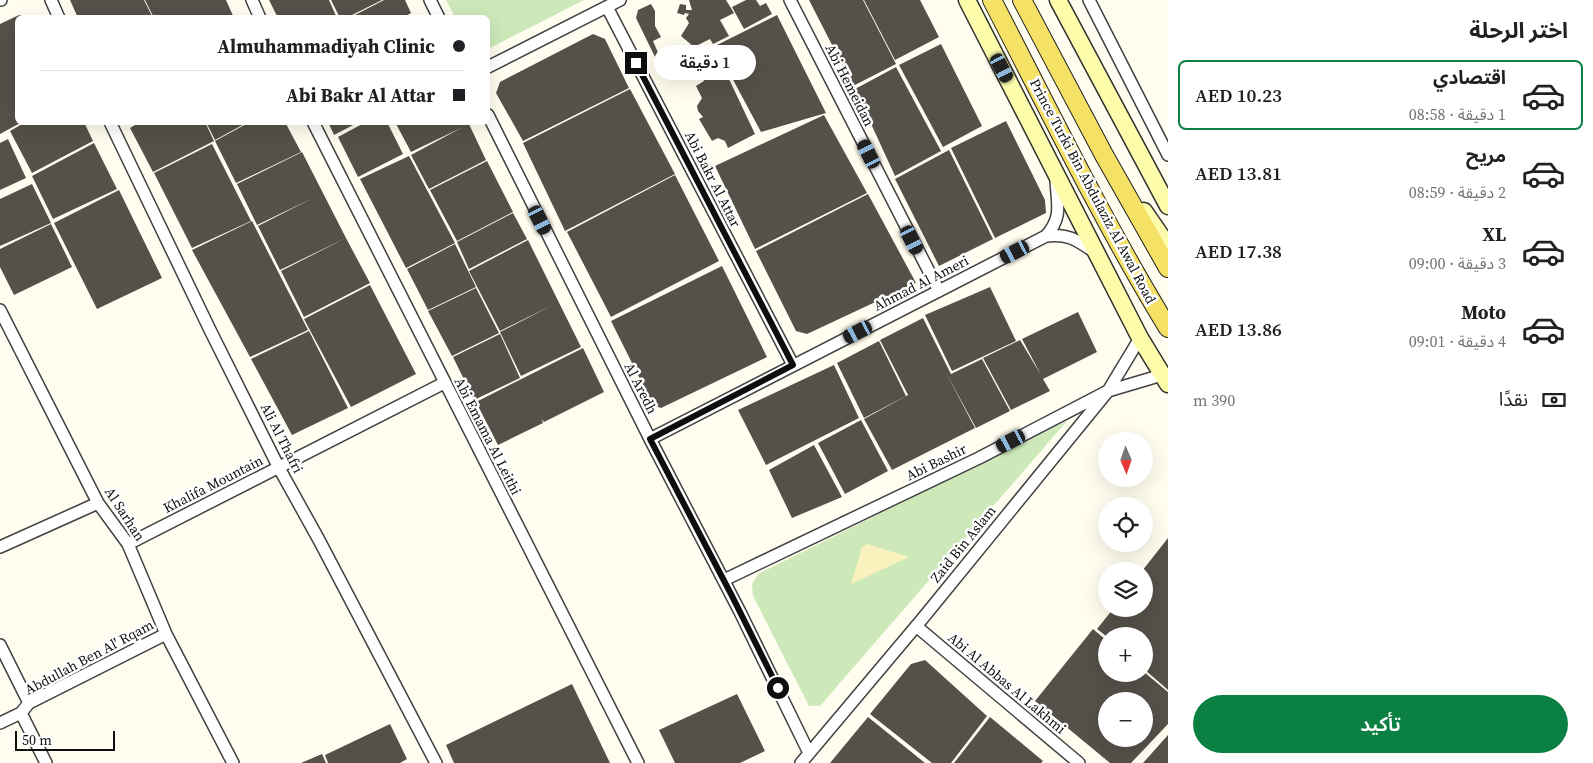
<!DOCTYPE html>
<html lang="ar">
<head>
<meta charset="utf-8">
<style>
  body { margin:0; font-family:"Source Serif 4","Noto Sans Arabic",serif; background:#f2f2f2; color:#202124; direction:rtl; height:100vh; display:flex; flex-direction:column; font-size:19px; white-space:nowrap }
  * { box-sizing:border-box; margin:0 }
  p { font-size:16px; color:#757577 }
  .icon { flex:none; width:28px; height:28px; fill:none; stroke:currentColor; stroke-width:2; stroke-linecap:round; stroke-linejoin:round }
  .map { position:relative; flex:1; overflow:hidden; direction:ltr }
  .details { display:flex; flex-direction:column; background:#fff; width:425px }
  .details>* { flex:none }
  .banner { position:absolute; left:15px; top:15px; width:475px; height:110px; border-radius:8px; box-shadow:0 5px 20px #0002; direction:rtl; display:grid; align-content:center; height:110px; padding:0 25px; background:#fff }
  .needle { width:32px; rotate:178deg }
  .tools { position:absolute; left:1098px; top:432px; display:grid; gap:10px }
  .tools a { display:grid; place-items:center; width:55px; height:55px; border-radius:50%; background:#fff; box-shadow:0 5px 20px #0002; font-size:25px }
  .scale { position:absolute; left:15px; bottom:12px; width:100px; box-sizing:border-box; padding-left:5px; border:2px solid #0e0e0e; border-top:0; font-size:14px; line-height:18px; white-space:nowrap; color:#0e0e0e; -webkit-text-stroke:4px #fff; paint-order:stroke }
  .end { position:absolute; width:22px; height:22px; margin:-11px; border:6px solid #0e0e0e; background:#fff; box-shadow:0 0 0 2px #fff }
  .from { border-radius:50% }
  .bubble { position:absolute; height:35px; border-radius:18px; background:#fff; box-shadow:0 5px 20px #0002; font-size:16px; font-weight:600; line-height:35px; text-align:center; direction:rtl }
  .car { position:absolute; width:15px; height:30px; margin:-15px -8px; border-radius:6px; box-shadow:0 0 4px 1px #0007; background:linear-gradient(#222 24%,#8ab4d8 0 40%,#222 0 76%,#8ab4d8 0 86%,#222 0) }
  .banner b { display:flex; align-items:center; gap:18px; height:48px; font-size:19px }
  .banner b+b { border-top:1px solid #e0e0e0 }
  .banner i { width:12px; height:12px; background:#202124 }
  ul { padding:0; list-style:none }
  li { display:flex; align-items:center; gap:15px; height:70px; margin:0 10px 8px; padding:0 15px; border:2px solid transparent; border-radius:8px }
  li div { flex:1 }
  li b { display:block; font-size:19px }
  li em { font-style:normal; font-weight:600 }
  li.on { border-color:#0b8043 }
  li>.icon { width:45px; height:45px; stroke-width:1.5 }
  h2 { padding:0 25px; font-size:22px; line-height:60px }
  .pay { display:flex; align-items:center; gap:12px; height:55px; padding:0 25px; font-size:19px }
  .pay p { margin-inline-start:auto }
  .cta { display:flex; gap:10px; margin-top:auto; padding:10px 25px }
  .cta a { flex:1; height:58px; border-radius:30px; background:#0b8043; color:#fff; font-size:20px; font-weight:600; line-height:58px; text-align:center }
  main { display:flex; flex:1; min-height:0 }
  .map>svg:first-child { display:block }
  .green { fill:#cde9b9 }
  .sand { fill:#f9f2bc }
  .building { fill:#56504a; fill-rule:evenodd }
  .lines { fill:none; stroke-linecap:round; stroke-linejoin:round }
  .minor-casing { stroke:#414141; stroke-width:14 }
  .secondary-casing { stroke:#303030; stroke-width:19 }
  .primary-casing { stroke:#1f1f1f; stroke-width:20 }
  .minor { stroke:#fff; stroke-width:11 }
  .secondary { stroke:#fdfcab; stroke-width:16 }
  .primary { stroke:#f6e167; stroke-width:18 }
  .route { stroke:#0e0e0e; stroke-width:6 }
  .labels { text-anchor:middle; stroke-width:5; stroke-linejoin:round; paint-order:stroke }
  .street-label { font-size:14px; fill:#0e0e0e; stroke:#fff }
</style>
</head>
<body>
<main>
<section class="details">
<h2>اختر الرحلة</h2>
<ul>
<li class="on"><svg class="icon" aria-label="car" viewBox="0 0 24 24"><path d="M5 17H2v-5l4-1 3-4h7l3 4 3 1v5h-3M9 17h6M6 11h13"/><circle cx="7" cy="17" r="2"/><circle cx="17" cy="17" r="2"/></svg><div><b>اقتصادي</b><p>1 دقيقة · 08:58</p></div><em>AED 10.23</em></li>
<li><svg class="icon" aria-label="car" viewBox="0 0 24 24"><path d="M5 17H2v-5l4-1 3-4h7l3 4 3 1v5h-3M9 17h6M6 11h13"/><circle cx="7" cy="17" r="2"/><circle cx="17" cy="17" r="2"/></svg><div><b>مريح</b><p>2 دقيقة · 08:59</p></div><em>AED 13.81</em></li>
<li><svg class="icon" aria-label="car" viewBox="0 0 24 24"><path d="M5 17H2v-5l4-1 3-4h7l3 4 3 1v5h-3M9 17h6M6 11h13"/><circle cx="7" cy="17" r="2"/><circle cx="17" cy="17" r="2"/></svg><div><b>XL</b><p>3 دقيقة · 09:00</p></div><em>AED 17.38</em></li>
<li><svg class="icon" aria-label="car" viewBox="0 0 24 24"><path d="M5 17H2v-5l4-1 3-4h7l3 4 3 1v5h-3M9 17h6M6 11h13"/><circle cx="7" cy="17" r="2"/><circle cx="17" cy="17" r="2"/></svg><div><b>Moto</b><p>4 دقيقة · 09:01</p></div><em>AED 13.86</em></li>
</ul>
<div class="pay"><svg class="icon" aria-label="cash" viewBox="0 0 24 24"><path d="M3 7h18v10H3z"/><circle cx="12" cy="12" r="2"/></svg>نقدًا<p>390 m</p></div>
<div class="cta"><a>تأكيد</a></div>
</section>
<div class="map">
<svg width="1168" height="763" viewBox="0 0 1168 763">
  <rect width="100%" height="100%" fill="#fffdef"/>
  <path class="green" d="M446 0H584L488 49V18L455 17Z
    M1067 421 820 706H809L753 596 752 584 758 574Z"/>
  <path class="sand" d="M867 544 909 557 851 584 862 547Z"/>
  <path class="building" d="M70 0H144L153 18H78Z
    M145 0H226L234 18H154Z
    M269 0H329L337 18H278Z
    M331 0H382L346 18H340Z
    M384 0H405L411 13 402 18H349Z
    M689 0H726L734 13 720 20 729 36 713 44 710 39 694 47 681 36 689 23 686 18 689 14 685 13 684 15 677 13 680 4 686 5V10H692Z
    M746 0H756L760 6 766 3 772 14 744 29 732 7Z
    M809 0H863L896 64 853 86Z
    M864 0H920L939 37 895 60Z
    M651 4 655 11V26L661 37 653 41 659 55 655 57 636 18 638 10Z
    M19 15 31 16 32 18H18V122H22L0 134V24Z
    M777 15 826 113 761 132 715 46Z
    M593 34 605 39 629 88 523 141 496 93 500 82Z
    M941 44 982 126 943 147 899 65Z
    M675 55 678 62 661 70 658 63Z
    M719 58 755 134 728 148 725 141 718 138 712 141 699 119 703 117 698 111 697 106 702 98 696 86 704 81 698 67Z
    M896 67 941 151 895 176 855 89Z
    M630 89 675 174 565 231 523 143Z
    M824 115 867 193 755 249 715 166Z
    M1006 121 1045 200 1046 213 995 238 951 148Z
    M26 122H84L93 141 32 173 10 131Z
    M140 122H205L214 141 153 172 130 128Z
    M206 122H248L215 140Z
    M250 122H285L301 152 236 183 215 141Z
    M328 122H359L334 135Z
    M366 122H387L403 154 358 177 338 137Z
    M395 122H468L486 160 429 189 411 155 463 127 411 152Z
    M8 139 26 178 0 190V143Z
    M94 143 117 189 53 219 32 176Z
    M212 144 251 221 192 248 154 173Z
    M949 150 993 239 939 266 895 179Z
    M302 152 346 238 280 270 258 226 313 198 257 225 237 184Z
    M409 156 455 243 406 268 360 179Z
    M487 161 513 212 457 241 430 190Z
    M675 175 719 261 611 317 567 232Z
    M32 184 51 223 0 246V199Z
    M119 190 162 278 97 309 54 223Z
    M868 194 916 283 807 334 796 331 756 251Z
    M513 213 527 239 469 269 457 242Z
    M252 221 308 330 250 357 192 250Z
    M51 224 72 267 14 295 0 267V249Z
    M346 238 370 283 304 317 281 271Z
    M528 240 581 347 521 376 500 332 553 305 500 331 469 271Z
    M455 244 476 287 428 310 407 269Z
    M722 266 767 357 661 408 653 405 611 321Z
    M370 285 416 374 351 407 304 319Z
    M990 287 1016 341 952 371 925 315Z
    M476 288 499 333 452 356 428 311Z
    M1078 312 1097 352 1043 379 1050 391 1011 410 983 358 1020 340 1041 375 1022 339Z
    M923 318 951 374 982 359 1010 411 976 428 945 371 975 428 892 470 864 419 908 395 880 340Z
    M309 331 348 408 292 435 251 359Z
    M500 334 520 378 474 400 453 357Z
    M879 341 906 396 864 418 837 363Z
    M583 348 604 392 544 422 542 419 543 423 498 445 476 402Z
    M834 365 859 418 766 465 738 410Z
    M861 420 888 471 845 494 818 443Z
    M814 445 842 497 792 518 769 470Z
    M1168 538V690L1144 669V636H1106L1097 629 1113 609H1144V571H1142Z
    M1093 629 1106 640V674H1144V672L1168 692V724L1131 763H1110L1035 701ZM1106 701H1144V739H1106Z
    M925 660 987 716 951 763H932L870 714 911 664Z
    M572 684 610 763H454L446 745Z
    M737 694 765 751 740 763H675L659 730Z
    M868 717 925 763H830Z
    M990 717 1043 761 1041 763H954Z
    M390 724 407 759 400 763H328L325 755Z
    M1168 735V763H1143Z
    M322 754 326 763H301Z"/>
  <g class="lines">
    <defs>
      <path id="minor" d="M0 0H1
        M51 0 59 18
        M252 0 260 18
        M430 0 439 18
        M790 0 939 291
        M1089 0 1168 155
        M607 7 793 365
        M488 67 620 0
        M488 115 650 439 740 612 809 753
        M110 122 211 332 279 468 319 540 436 763
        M313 122 638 763
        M1046 236C1063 217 1057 204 1056 180
        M0 310 98 503 128 544 166 634 233 763
        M650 439 1046 236C1069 233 1078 241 1096 253
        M128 544 444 383
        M0 547 98 503
        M724 580 979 458 1108 391 1162 375
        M916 626 1079 763
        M0 645 29 703
        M21 713 46 763
        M0 723 21 713 29 703 166 634
        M801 763 923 618 1108 391 1140 338"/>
      <path id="secondary" d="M967 0 1140 338 1168 384
        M1058 0 1168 206
        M1144 211 1168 246"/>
      <path id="primary" d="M992 0C1049 110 1103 222 1168 328
        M1022 0 1104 155 1168 268"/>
    </defs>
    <use href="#minor" class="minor-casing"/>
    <use href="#secondary" class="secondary-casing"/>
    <use href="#primary" class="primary-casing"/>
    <use href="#minor" class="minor"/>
    <use href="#secondary" class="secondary"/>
    <use href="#primary" class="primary"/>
  </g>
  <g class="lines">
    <path class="route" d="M636 63 793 365 650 439 732 596 778 688"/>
  </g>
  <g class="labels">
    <g class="street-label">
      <text transform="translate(850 85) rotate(63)" y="5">Abi Hemeidan</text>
      <text transform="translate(713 179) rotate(63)" y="5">Abi Bakr Al Attar</text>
      <text transform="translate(1093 191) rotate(62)" y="5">Prince Turki Bin Abdulaziz Al Awal Road</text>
      <text transform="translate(921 283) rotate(-27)" y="5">Ahmad Al Ameri</text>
      <text transform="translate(641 388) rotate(63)" y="5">Al Aredh</text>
      <text transform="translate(488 436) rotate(63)" y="5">Abi Emama Al Leithi</text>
      <text transform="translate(282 438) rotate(63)" y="5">Ali Al Thafri</text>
      <text transform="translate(936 462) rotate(-26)" y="5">Abi Bashir</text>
      <text transform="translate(213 484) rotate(-27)" y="5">Khalifa Mountain</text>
      <text transform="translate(125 514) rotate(57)" y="5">Al Sarhan</text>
      <text transform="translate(963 544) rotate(-51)" y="5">Zaid Bin Aslam</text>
      <text transform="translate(89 657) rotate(-28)" y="5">Abdullah Ben Al' Rqam</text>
      <text transform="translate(1007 683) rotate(40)" y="5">Abi Al Abbas Al Lakhmi</text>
    </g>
  </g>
</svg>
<div class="tools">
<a><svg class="needle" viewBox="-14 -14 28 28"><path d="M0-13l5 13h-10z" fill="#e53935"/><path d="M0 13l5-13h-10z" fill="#757577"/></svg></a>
<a><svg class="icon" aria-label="locate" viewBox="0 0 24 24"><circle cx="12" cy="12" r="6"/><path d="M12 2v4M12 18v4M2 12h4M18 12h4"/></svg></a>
<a><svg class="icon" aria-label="layers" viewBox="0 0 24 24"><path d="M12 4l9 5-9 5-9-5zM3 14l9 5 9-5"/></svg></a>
<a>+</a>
<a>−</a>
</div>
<div class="scale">50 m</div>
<i class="end from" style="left:778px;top:688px"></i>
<i class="end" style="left:636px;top:63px"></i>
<div class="bubble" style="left:654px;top:45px;width:102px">1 دقيقة</div>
<i class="car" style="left:1002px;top:68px;rotate:152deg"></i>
<i class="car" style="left:869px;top:154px;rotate:333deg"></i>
<i class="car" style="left:540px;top:220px;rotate:153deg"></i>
<i class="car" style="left:912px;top:240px;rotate:153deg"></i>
<i class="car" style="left:1015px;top:252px;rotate:243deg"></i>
<i class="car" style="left:858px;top:332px;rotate:243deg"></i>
<i class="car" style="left:1011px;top:441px;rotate:243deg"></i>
<div class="banner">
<b><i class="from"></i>Almuhammadiyah Clinic</b>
<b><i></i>Abi Bakr Al Attar</b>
</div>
</div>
</main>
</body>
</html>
